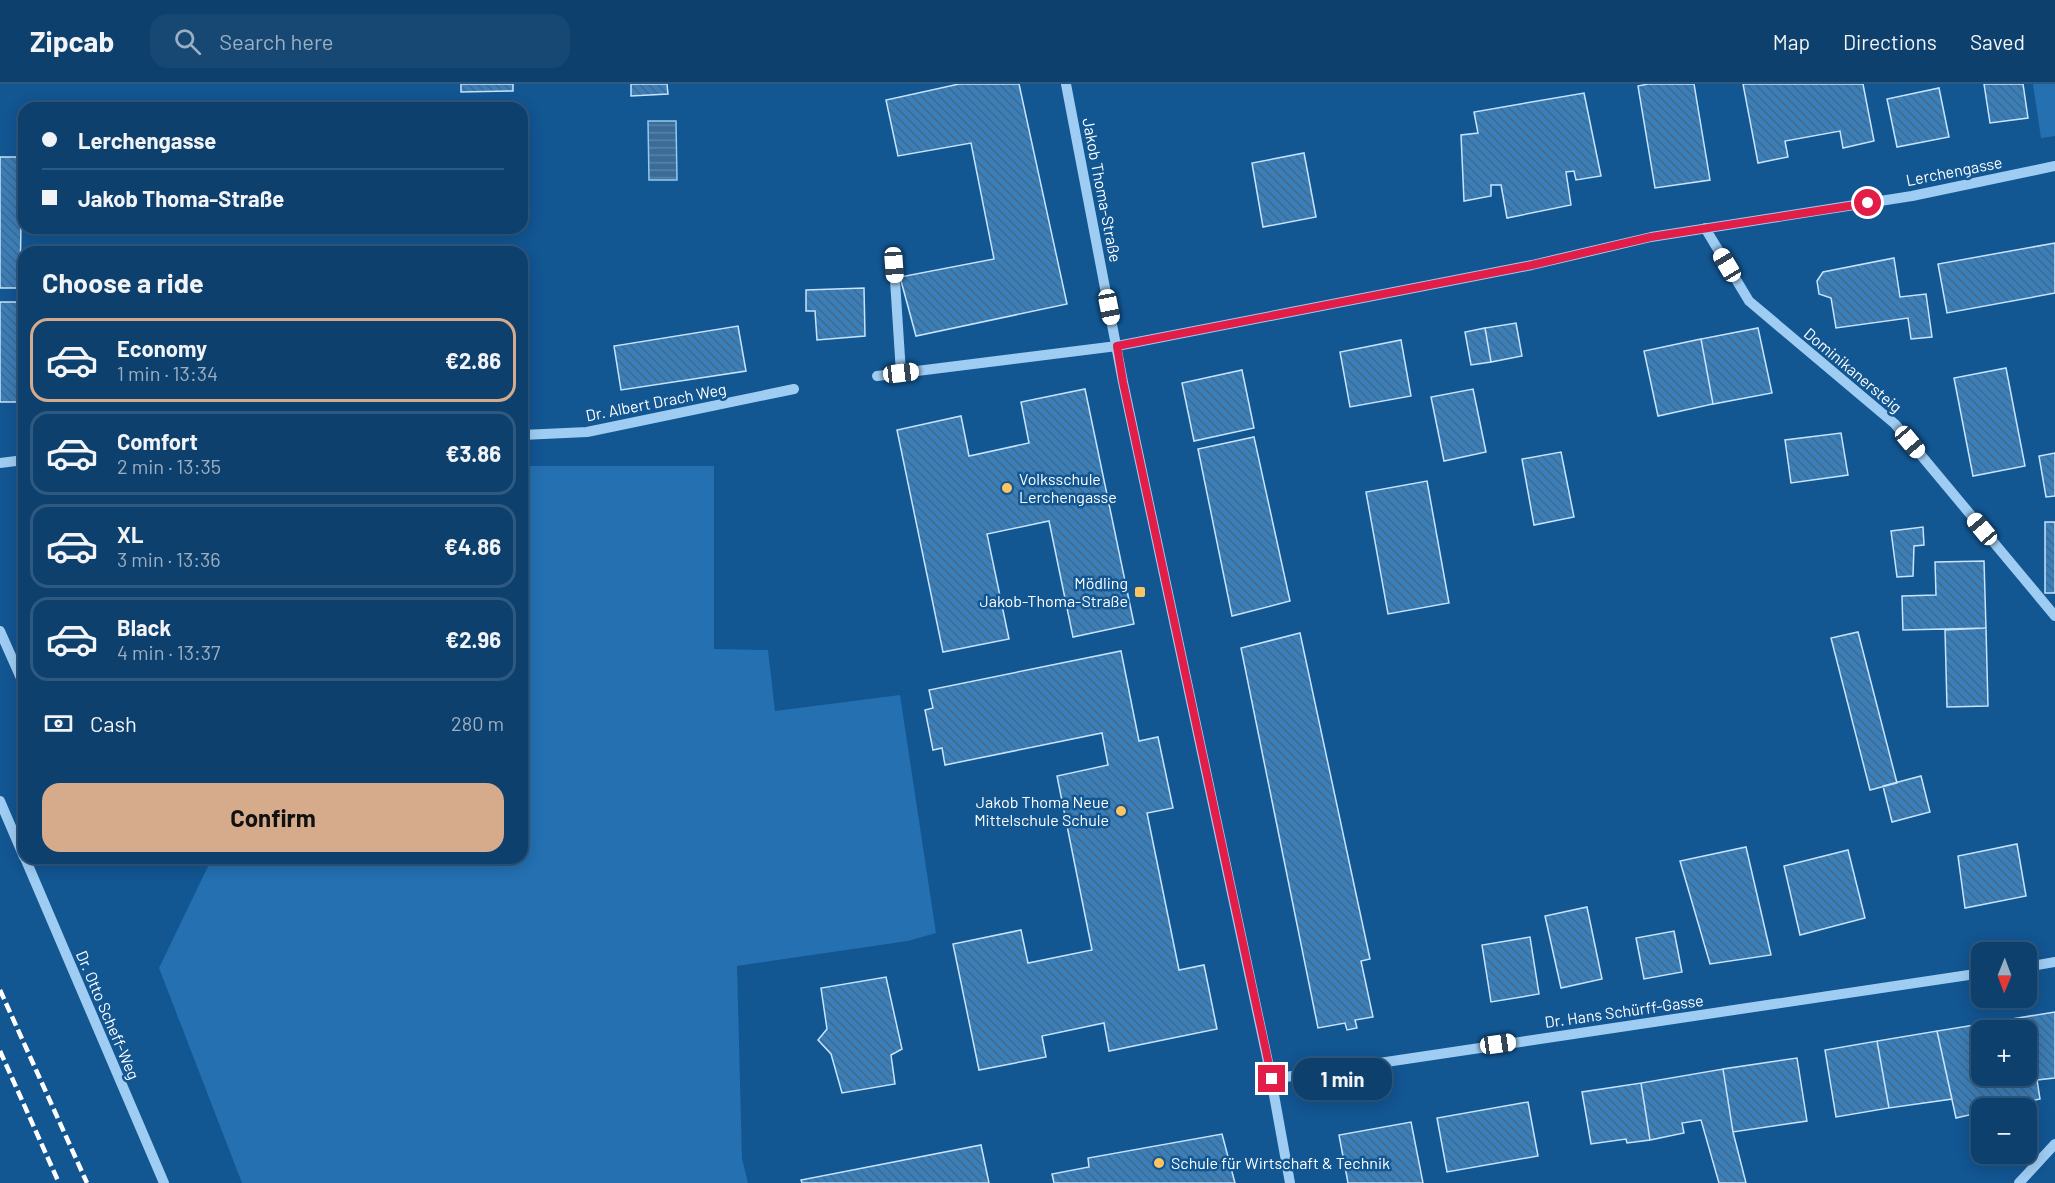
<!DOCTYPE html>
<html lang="en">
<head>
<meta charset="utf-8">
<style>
  body { margin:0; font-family:Barlow,sans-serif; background:#174773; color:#f1f3f6; height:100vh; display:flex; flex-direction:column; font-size:22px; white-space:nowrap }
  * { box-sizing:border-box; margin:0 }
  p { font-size:20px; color:#9bafc2 }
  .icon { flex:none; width:33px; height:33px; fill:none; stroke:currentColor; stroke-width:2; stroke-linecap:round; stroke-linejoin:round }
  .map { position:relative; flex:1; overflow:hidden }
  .sheet { position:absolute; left:18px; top:162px; width:510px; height:618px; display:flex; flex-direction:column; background:#0e406e; border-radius:18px; box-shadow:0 3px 15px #0003,0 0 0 2px #2e5981 }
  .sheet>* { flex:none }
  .banner { position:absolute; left:18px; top:18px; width:510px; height:132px; border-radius:18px; box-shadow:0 3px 15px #0003,0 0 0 2px #2e5981; display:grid; align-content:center; height:132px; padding:0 24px; background:#0e406e }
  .needle { width:39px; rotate:181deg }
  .fabs { position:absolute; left:1971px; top:858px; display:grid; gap:12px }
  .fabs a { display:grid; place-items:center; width:66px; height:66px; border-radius:12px; background:#0e406e; box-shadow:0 3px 15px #0003,0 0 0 2px #2e5981; font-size:30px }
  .end { position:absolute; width:27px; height:27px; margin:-14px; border:8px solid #e11d48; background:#fff; box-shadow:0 0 0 3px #fff }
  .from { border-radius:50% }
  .bubble { position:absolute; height:42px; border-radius:18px; background:#0e406e; box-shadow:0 3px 15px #0003,0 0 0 2px #2e5981; font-size:20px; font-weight:700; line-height:42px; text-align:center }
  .car { position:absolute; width:18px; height:36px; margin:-18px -9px; border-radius:8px; box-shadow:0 0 4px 2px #0007; background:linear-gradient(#fff 24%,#345 0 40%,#fff 0 76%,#345 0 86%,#fff 0) }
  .banner b { display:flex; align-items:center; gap:21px; height:57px; font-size:22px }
  .banner b+b { border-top:2px solid #2e5981 }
  .banner i { width:15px; height:15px; background:#f1f3f6 }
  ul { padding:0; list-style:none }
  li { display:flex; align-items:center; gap:18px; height:84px; margin:0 12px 9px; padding:0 12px; border:3px solid #2e5981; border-radius:18px }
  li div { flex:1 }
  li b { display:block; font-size:22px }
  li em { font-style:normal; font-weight:700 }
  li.current { border-color:#d6ab8b }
  li>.icon { width:54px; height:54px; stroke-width:1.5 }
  h2 { padding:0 24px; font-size:27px; line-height:72px }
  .pay { display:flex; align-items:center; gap:15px; height:66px; padding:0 24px; font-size:22px }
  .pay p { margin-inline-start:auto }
  .cta { display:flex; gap:12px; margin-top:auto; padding:12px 24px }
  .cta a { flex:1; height:69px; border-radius:18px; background:#d6ab8b; color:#111; font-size:24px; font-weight:700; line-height:69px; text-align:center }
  header { display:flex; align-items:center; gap:36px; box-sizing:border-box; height:84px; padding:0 30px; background:#0e406e; border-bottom:2px solid #2e5981 }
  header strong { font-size:28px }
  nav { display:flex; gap:33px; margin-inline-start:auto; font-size:21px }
  .search { width:420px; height:54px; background:#174773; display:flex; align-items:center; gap:15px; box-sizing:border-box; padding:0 21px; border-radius:18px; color:#9bafc2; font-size:22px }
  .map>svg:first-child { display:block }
  .park { fill:#2470b1 }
  .water { fill:url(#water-rules); stroke:#91c9f5; stroke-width:1.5 }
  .building { fill:url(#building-back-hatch); stroke:#c6e4fd; stroke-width:1.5; fill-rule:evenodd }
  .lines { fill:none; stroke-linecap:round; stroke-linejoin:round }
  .minor { stroke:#9fccf2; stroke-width:10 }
  .rail { stroke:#fff; stroke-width:4.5; stroke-dasharray:10 4.5; stroke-linecap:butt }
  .route { stroke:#e11d48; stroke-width:8 }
  .poi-dot { fill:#ffc360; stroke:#125692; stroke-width:2 }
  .labels { text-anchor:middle; stroke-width:5; stroke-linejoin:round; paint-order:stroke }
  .street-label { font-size:16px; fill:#fff; stroke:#125692 }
  .poi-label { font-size:16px; fill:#fff; stroke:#125692; text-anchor:start }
</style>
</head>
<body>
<header>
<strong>Zipcab</strong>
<div class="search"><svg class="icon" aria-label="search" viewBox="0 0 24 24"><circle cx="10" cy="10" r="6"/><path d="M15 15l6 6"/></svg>Search here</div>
<nav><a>Map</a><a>Directions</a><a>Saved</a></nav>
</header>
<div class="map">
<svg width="2055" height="1099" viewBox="0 0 2055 1099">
  <defs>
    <pattern id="water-rules" width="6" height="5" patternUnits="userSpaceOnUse" patternTransform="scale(1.5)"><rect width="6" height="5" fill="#3b6c98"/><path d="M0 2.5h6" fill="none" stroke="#5882a7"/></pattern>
    <pattern id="building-back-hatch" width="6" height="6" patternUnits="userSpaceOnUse" patternTransform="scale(1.5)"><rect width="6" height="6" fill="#3b7fba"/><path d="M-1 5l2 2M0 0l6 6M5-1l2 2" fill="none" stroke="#436888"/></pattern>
  </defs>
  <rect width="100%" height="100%" fill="#125692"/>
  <path class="park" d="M2033 0H2055V52L2041 54Z
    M522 382H714V565L768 566 775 627 900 611 936 849 908 857 737 882 742 1075 748 1099H242L159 884 212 774H522Z"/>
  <path class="water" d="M648 37H676L677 96H649Z"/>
  <path class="building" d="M461 0H513V7L461 8Z
    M631 0H667L668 10 631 12Z
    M959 0H1019L1067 220 916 252 900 193 994 175 971 59 898 72 886 16Z
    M1648 0H1694L1710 96 1655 104 1638 2Z
    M1743 0H1863L1874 57 1843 64 1840 47 1785 57 1788 73 1758 79Z
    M1984 0H2023L2028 34 1990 39Z
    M1939 4 1949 53 1897 63 1887 15Z
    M1584 9 1601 92 1576 96 1574 87 1566 88 1571 121 1507 134 1501 101H1491V112L1464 117 1461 51 1478 49 1474 28Z
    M1304 69 1316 133 1263 143 1252 79Z
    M0 73H22L20 204H0Z
    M2055 159V209L1947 229 1938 180Z
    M1894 174 1900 213 1926 210 1932 253 1911 255 1908 234 1836 244 1831 214 1819 210 1817 197 1823 188Z
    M864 204 865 252 817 256 815 227H806V206Z
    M0 218H20L21 318H0Z
    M1516 239 1522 272 1491 278 1485 244Z
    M738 242 746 287 621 306 614 262Z
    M1485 244 1491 278 1471 281 1465 248Z
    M1758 244 1772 309 1713 320 1701 255Z
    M1701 255 1713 320 1658 332 1644 267Z
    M1401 256 1411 312 1350 323 1340 268Z
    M2006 284 2025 382 1973 392 1954 294Z
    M1242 286 1254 344 1194 357 1182 299Z
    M1085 305 1134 540 1073 553 1049 437 987 450 1009 555 943 568 897 346 961 332 969 372 1029 359 1021 318Z
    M1473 305 1486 368 1444 377 1431 313Z
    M1841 349 1848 391 1791 399 1785 356Z
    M1254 353 1290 517 1232 532 1198 365Z
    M1561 368 1574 433 1534 441 1522 375Z
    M2055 369V412L2046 413 2039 372Z
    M1427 397 1449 519 1388 530 1366 408Z
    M2045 438H2055V509H2045Z
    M1923 443 1924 461 1914 462 1913 492 1897 493 1891 447Z
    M1984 477 1986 544 1903 546 1902 512 1936 511 1935 478Z
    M1986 544 1988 622 1947 623 1945 546Z
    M1858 548 1897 699 1870 706 1831 554Z
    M1300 549 1370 875 1361 877 1373 933 1355 936 1357 944 1347 946 1345 939 1318 944 1241 564Z
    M1121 567 1139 657 1158 653 1173 724 1147 729 1179 886 1204 881 1217 945 1109 967 1104 939 1042 952 1046 973 979 986 953 860 1021 846 1028 879 1092 866 1057 692 1108 681 1102 649 945 681 942 664 933 666 925 626 933 624 929 606Z
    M1921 692 1930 728 1892 738 1883 702Z
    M2017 760 2026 812 1965 824 1958 772Z
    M1746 763 1771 871 1710 880 1680 777Z
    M1848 766 1865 834 1800 851 1784 782Z
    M1587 823 1602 895 1561 904 1545 832Z
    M1674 847 1682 888 1644 895 1636 854Z
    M1530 853 1539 910 1491 918 1482 861Z
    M886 893 902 965 891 971 895 1000 842 1009 831 970 818 956 827 945 821 904Z
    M2055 928V994L2037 996 2040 1015 1997 1024H1982V1028L1956 1034 1937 947ZM1982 946H2026V992H1982Z
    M1937 947 1952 1015 1889 1024 1877 957Z
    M1877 957 1889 1024 1836 1033 1825 966Z
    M1797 974 1807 1037 1733 1048 1723 985Z
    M1723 985 1733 1048 1746 1099H1719L1701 1036 1682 1039 1684 1049 1650 1056 1641 999Z
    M1641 999 1650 1056 1627 1059 1626 1055 1591 1060 1582 1008Z
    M1528 1018 1538 1072 1447 1088 1437 1034Z
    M1411 1038 1423 1099H1348L1339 1051Z
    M1222 1050 1235 1099H1054L1052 1090 1089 1083 1088 1074Z
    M981 1061 989 1099H802L801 1096Z"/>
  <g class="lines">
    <path class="minor" d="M1066 0 1123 298 1268 978 1290 1099
      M1705 144 1749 217 1895 340 2055 532
      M894 181 901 289
      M877 292 1117 262 1532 181 1651 153 1912 112 2055 82
      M522 351 587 348 794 305
      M0 379 24 376
      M0 547 24 601
      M0 717 24 773
      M25 774 164 1099
      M2026 883 2055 878
      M1272 995 1982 889
      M2019 1099 2055 1060"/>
    <path class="rail" d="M0 906 87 1099
      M0 967 59 1099"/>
  </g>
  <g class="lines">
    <path class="route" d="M1272 995 1123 298 1117 262 1532 181 1651 153 1868 119"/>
  </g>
  <g class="poi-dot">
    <circle cx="1007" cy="404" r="6"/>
    <rect x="1134" y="502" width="12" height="12" rx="3"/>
    <circle cx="1121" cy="727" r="6"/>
    <circle cx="1159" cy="1079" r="6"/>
  </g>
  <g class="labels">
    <g class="street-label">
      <text transform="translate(1954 87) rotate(-11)" y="6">Lerchengasse</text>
      <text transform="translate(1102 106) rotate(79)" y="6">Jakob Thoma-Straße</text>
      <text transform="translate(1853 286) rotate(40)" y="6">Dominikanersteig</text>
      <text transform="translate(656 318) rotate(-11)" y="6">Dr. Albert Drach Weg</text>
      <text transform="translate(1624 927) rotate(-8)" y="6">Dr. Hans Schürff-Gasse</text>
      <text transform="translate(108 931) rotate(67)" y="6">Dr. Otto Scheff-Weg</text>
    </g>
    <g class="poi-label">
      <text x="1019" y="401">Volksschule<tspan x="1019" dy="18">Lerchengasse</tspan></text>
      <text x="1128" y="505" text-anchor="end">Mödling<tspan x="1128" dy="18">Jakob-Thoma-Straße</tspan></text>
      <text x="1109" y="724" text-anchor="end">Jakob Thoma Neue<tspan x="1109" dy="18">Mittelschule Schule</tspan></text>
      <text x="1171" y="1085">Schule für Wirtschaft &amp; Technik</text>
    </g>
  </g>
</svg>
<div class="fabs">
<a><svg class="needle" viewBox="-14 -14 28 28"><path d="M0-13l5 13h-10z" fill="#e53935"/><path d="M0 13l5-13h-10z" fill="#9bafc2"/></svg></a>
<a>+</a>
<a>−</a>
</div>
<i class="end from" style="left:1868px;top:119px"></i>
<i class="end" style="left:1272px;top:995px"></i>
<div class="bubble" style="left:1293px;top:974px;width:99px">1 min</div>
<i class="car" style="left:894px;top:181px;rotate:176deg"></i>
<i class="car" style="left:1727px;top:181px;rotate:329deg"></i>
<i class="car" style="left:1109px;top:223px;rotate:169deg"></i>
<i class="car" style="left:901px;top:289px;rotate:83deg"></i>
<i class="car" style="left:1910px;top:358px;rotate:140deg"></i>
<i class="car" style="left:1982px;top:445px;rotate:320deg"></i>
<i class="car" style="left:1498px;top:960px;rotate:82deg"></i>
<div class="banner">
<b><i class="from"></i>Lerchengasse</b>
<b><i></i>Jakob Thoma-Straße</b>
</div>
<section class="sheet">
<h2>Choose a ride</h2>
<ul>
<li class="current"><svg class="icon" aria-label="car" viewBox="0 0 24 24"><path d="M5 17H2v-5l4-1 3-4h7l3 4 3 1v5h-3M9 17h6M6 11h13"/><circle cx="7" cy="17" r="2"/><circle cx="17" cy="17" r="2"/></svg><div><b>Economy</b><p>1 min · 13:34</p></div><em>€2.86</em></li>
<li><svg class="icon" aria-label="car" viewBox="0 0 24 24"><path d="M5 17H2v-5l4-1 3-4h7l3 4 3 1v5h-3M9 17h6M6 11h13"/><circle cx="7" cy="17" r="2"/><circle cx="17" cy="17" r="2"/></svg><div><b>Comfort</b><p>2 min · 13:35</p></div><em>€3.86</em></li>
<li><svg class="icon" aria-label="car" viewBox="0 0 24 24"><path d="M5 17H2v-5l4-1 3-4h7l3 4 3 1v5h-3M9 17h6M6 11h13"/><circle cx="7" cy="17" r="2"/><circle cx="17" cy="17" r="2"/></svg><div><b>XL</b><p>3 min · 13:36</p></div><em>€4.86</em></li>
<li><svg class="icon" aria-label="car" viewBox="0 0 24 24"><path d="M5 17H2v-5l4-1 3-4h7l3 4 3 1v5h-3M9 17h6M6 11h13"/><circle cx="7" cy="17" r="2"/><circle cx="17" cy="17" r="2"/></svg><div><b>Black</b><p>4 min · 13:37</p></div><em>€2.96</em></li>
</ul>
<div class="pay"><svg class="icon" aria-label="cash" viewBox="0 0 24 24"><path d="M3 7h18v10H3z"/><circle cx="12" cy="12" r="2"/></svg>Cash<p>280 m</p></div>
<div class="cta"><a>Confirm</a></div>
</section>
</div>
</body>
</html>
